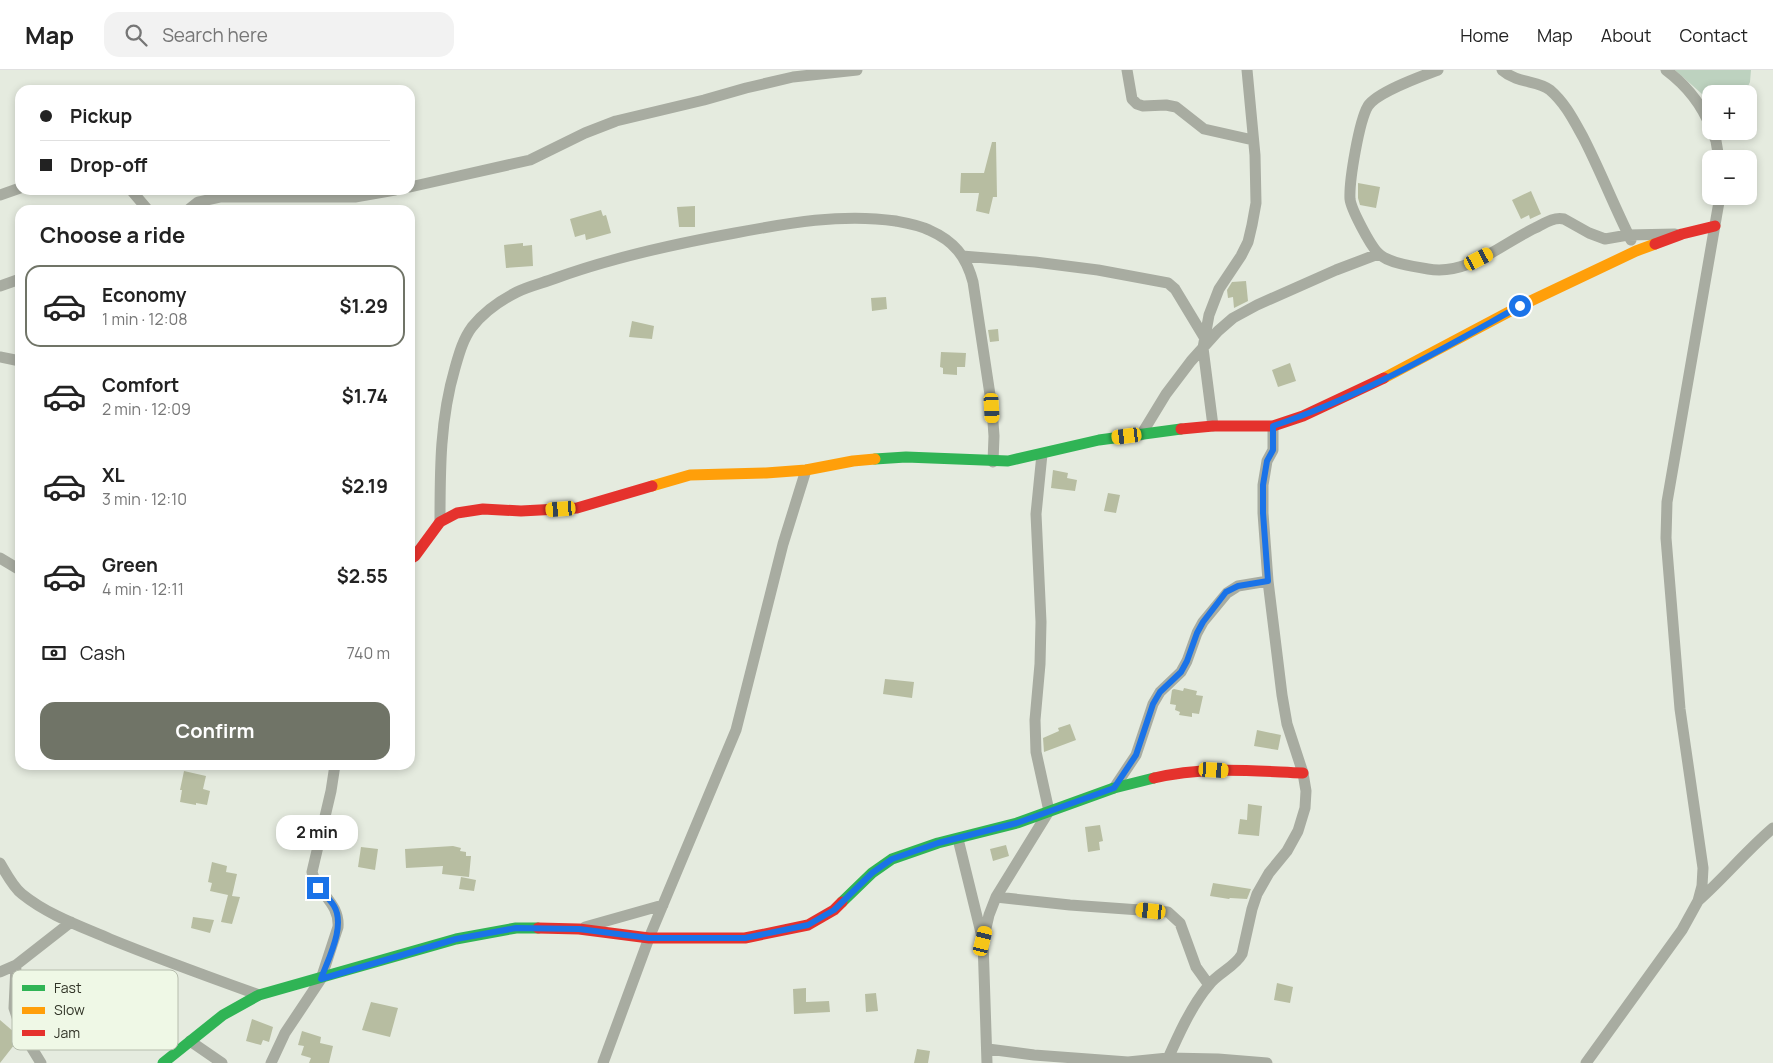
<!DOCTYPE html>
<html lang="en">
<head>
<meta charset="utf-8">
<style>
  body { margin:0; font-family:Manrope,sans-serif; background:#f2f2f2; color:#222; height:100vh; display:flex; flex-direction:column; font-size:19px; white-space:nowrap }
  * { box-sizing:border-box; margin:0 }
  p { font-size:16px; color:#767676 }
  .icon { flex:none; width:28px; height:28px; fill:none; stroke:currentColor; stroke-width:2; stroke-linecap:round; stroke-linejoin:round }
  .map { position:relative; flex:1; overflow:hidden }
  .side { position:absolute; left:15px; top:135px; width:400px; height:565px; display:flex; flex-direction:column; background:#fff; border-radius:15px; box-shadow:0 2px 8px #0003 }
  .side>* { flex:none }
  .banner { position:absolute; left:15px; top:15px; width:400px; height:110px; border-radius:15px; box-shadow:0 2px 8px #0003; display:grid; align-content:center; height:110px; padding:0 25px; background:#fff }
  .controls { position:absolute; left:1702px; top:15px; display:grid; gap:10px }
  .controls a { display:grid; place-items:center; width:55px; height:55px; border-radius:10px; background:#fff; box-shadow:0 2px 8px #0003; font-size:25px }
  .end { position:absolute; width:22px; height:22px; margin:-11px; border:6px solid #1a73e8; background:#fff; box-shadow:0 0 0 2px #fff }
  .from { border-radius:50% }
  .bubble { position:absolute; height:35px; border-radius:15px; background:#fff; box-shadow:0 2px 8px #0003; font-size:16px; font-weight:700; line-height:35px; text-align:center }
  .car { position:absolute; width:15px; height:30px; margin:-15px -8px; border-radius:6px; box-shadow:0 0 4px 1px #0007; background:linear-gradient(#f5c518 24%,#345 0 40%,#f5c518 0 76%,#345 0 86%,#f5c518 0) }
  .banner b { display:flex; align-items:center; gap:18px; height:48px; font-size:19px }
  .banner b+b { border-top:1px solid #e0e0e0 }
  .banner i { width:12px; height:12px; background:#222 }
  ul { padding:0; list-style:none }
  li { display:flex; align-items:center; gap:15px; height:82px; margin:0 10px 8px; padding:0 15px; border:2px solid transparent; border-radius:15px }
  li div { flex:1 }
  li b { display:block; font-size:19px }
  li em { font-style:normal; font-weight:700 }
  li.active { border-color:#707467 }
  li>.icon { width:45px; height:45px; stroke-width:1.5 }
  h2 { padding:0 25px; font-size:22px; line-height:60px }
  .pay { display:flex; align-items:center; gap:12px; height:55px; padding:0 25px; font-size:19px }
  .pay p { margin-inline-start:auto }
  .cta { display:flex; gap:10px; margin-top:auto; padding:10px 25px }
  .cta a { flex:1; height:58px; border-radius:15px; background:#707467; color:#fff; font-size:20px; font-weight:700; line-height:58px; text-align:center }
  header { display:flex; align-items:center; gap:30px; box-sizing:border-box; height:70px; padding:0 25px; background:#fff; border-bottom:1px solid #e0e0e0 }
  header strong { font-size:24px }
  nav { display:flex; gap:28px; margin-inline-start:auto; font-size:18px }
  .search { width:350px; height:45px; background:#f2f2f2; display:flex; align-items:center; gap:12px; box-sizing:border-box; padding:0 18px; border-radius:15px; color:#767676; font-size:19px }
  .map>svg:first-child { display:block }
  .green { fill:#bdd2bf }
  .building { fill:#b7bda1 }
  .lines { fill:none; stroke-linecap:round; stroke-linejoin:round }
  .street { stroke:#a8aca1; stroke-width:11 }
  .fast { stroke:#30b455; stroke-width:11 }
  .slow { stroke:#ff9f0a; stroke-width:11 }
  .jam { stroke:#e5322d; stroke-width:11 }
  .route { stroke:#1a73e8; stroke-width:6 }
  .key { fill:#eff8e6; stroke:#b6bdad; stroke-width:1 }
  .key-label { font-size:14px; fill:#313427 }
</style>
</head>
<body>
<header>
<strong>Map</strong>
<div class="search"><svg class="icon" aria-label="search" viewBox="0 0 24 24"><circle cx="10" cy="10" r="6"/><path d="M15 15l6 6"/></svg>Search here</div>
<nav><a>Home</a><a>Map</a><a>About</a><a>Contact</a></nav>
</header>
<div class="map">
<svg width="1773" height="993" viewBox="0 0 1773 993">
  <rect width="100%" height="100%" fill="#e5ebdf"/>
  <path class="green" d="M1675 0H1751L1750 12 1744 24H1711V32Z"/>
  <path class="building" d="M992 72H996L997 127H993L989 144 976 141 979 123H960L961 103H984Z
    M1358 113 1380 117 1376 138 1360 135 1358 128Z
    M1531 121 1541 144 1530 149 1529 145 1521 149 1512 130Z
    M695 136V157H679L677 137Z
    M601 140 603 146 606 145 611 163 586 170 585 164 575 167 570 149Z
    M523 173V176L532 175 533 196 506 198 504 175Z
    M1246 211 1248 231 1234 238 1233 227 1228 228 1227 220 1232 212Z
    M886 227 887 239 872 241 871 228Z
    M632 251 654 256 652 269 629 267Z
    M998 259 999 271 990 272 988 260Z
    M941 282 966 283 965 297H957V305L943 304V298L940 297Z
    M1290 293 1296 311 1278 317 1272 300Z
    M1053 400 1068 403 1067 408 1077 410 1075 421 1051 418Z
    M1108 423 1120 425 1116 443 1104 441Z
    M885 609 914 612 912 628 883 624Z
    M1184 618 1197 621 1196 625 1203 626 1199 644 1192 643V647L1179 645 1180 642 1175 640 1176 635 1170 634 1172 620 1174 619 1183 621Z
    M1070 654 1076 670 1044 682 1043 668 1059 661 1058 658Z
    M1257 660 1281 665 1278 680 1254 676Z
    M184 701 206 706 203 719 210 721 207 735 196 733V735L180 732 182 720H180Z
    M1248 734 1262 736 1259 766 1238 764 1240 749 1247 750Z
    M1100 755 1103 771 1099 772 1100 780 1088 782 1085 757Z
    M1006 775 1009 786 993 791 990 779Z
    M453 776 461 778 460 781 466 782V786H471L469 807 442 804 443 796 406 798 405 779Z
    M361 777 378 779 375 800 358 797Z
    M212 792 227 796 226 802 237 804 232 826 240 827 232 854 221 852 228 825 210 821 212 813 208 812Z
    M461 807 476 810 474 821 459 819Z
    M1213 813 1251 819 1247 829 1230 828 1229 829 1210 826Z
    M193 847 214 850 210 863 191 858Z
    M1277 913 1293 917 1290 933 1274 930Z
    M806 918V932L829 931 830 942 794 944 793 919Z
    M876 923 878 941 866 942 865 924Z
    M371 932 398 938 390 967 362 960Z
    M252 949 273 957 269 972 263 970 261 975 246 971Z
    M0 950 14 962 18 970 0 993Z
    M302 961 321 967 320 973 333 976 329 993H309L311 988 301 985 304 976 298 975Z
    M917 979 930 981 928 993H914Z"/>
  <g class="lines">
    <path class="street" d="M1127 0 1132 29 1137 34 1143 36 1166 35 1176 37 1204 59 1253 70
      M1438 0C1422 6 1377 22 1368 36 1359 51 1349 111 1350 129 1351 139 1370 175 1378 183 1387 193 1415 197 1428 199 1468 206 1501 174 1535 158 1545 153 1553 147 1564 149L1589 163 1605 169 1628 165 1675 164
      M1502 0C1518 14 1538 10 1550 20 1565 33 1573 49 1583 67 1600 100 1614 136 1631 170
      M1666 0C1686 15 1702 35 1711 58
      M1712 61 1716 71 1719 89
      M410 117 530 90 585 63 616 51 704 30 746 18 793 7 857 0
      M131 120 148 140
      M0 125 20 118
      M188 140 198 132 221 127H355L395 120
      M962 186 1035 192 1098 200 1168 213 1175 219 1204 267
      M0 216 20 209
      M0 287 20 291
      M1213 356 1203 278 1209 245 1219 219 1241 186 1248 172 1252 155 1256 133 1255 85 1247 0
      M1141 365 1166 324 1191 291 1218 261 1233 248 1257 235 1336 200 1378 184
      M440 452C440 399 440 349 455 298 459 284 463 269 472 257 483 243 501 230 517 222 529 216 543 213 556 208 614 187 674 174 735 163 788 153 842 143 896 151 907 153 919 155 929 160 954 171 966 186 973 212L992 338 994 366 993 392
      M0 488 20 500
      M1114 718 1136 685 1153 634 1160 622 1181 602 1187 591 1197 563 1203 552 1227 523 1238 516 1268 511
      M958 769 983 871 987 993
      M0 793C6 803 13 817 22 824 48 845 80 856 110 869 159 889 209 907 259 925
      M996 827 1070 835 1168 842 1180 853 1196 897 1209 915
      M1698 831C1724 808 1746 781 1773 758
      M585 857 663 835
      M983 871 989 845 996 827 1049 741 1036 682 1035 650 1040 594 1041 552 1036 444 1042 384
      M16 895 14 938 22 962 41 993
      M0 902 16 895 71 852
      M190 971 222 993
      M988 979 1034 985 1128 992 1168 988 1218 989 1267 993
      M271 993 285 963 321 909 338 857C340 833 317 823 312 802L331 721 335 695
      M603 993 649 868 736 660 783 474 806 400
      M1166 993C1177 968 1191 936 1209 915 1218 903 1235 897 1242 884L1252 839 1257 824 1269 803 1287 781 1298 761 1305 738 1306 721 1303 703 1287 654 1282 625 1268 511 1263 443V415L1267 391 1273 380V356
      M1586 993 1682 860 1698 831 1702 816 1703 798 1680 639 1666 468 1667 432 1720 126"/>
    <path class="fast" d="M875 389 906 387 1008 391 1099 370 1181 359
      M842 832 872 803 892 789 938 773 1017 753 1114 718 1154 708
      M163 993 223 945 259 925 456 869 516 858H538"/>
    <path class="slow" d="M1384 308 1520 236 1636 181 1655 174
      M652 416 690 405 766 403 806 400 853 391 875 389"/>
    <path class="jam" d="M1655 174 1682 164 1715 156
      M1181 359 1213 356H1273L1303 346 1384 308
      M410 489 415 486 440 452 457 443 483 439 521 441 577 438 652 416
      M1154 708C1203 696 1253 701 1303 703
      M538 858 579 859 649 868H745L808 855 834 840 842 832"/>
  </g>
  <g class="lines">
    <path class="route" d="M318 818C323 823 330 829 334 836 346 856 328 889 321 909L456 869 516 858 579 859 649 868H745L808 855 834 840 872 803 892 789 938 773 1017 753 1114 718 1136 685 1153 634 1160 622 1181 602 1187 591 1197 563 1203 552 1226 522 1238 516 1268 511 1263 443V415L1267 391 1273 380V356C1360 327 1440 280 1520 236"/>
  </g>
  <rect x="12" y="900" width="166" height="80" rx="8" class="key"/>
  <rect x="22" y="915" width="23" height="6" fill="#30b455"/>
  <rect x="22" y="937" width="23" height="7" fill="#ff9f0a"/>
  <rect x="22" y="960" width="23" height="6" fill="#e5322d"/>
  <g class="key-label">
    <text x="54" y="923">Fast</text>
    <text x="54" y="945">Slow</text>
    <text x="54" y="968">Jam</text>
  </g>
</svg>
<div class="controls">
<a>+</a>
<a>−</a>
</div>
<i class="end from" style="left:1520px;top:236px"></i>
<i class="end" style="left:318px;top:818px"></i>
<div class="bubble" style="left:276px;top:745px;width:82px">2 min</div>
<i class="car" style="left:1479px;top:189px;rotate:63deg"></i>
<i class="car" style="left:992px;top:338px;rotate:177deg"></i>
<i class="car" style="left:1127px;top:366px;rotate:263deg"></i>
<i class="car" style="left:561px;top:439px;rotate:266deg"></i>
<i class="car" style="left:1214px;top:700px;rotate:93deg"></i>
<i class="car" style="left:1151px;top:841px;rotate:276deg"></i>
<i class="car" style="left:983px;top:871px;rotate:14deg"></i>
<div class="banner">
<b><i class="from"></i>Pickup</b>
<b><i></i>Drop-off</b>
</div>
<section class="side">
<h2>Choose a ride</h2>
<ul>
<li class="active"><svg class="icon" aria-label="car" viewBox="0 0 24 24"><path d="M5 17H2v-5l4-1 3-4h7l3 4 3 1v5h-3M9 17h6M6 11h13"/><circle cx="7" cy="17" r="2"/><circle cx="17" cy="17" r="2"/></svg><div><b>Economy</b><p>1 min · 12:08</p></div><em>$1.29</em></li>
<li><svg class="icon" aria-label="car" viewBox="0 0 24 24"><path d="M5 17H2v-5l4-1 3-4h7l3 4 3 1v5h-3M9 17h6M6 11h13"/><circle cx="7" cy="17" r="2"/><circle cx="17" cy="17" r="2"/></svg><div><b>Comfort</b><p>2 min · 12:09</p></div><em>$1.74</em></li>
<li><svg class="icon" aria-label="car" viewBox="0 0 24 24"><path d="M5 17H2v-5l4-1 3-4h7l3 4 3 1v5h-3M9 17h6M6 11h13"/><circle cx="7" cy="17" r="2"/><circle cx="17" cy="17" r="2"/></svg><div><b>XL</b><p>3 min · 12:10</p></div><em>$2.19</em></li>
<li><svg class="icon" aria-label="car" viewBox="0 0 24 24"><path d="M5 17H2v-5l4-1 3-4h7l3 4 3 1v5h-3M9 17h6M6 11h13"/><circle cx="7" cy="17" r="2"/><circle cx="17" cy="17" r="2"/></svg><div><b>Green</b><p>4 min · 12:11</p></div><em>$2.55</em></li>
</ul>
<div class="pay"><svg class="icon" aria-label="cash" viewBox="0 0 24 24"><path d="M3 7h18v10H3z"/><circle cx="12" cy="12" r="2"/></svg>Cash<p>740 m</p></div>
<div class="cta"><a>Confirm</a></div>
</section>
</div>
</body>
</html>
